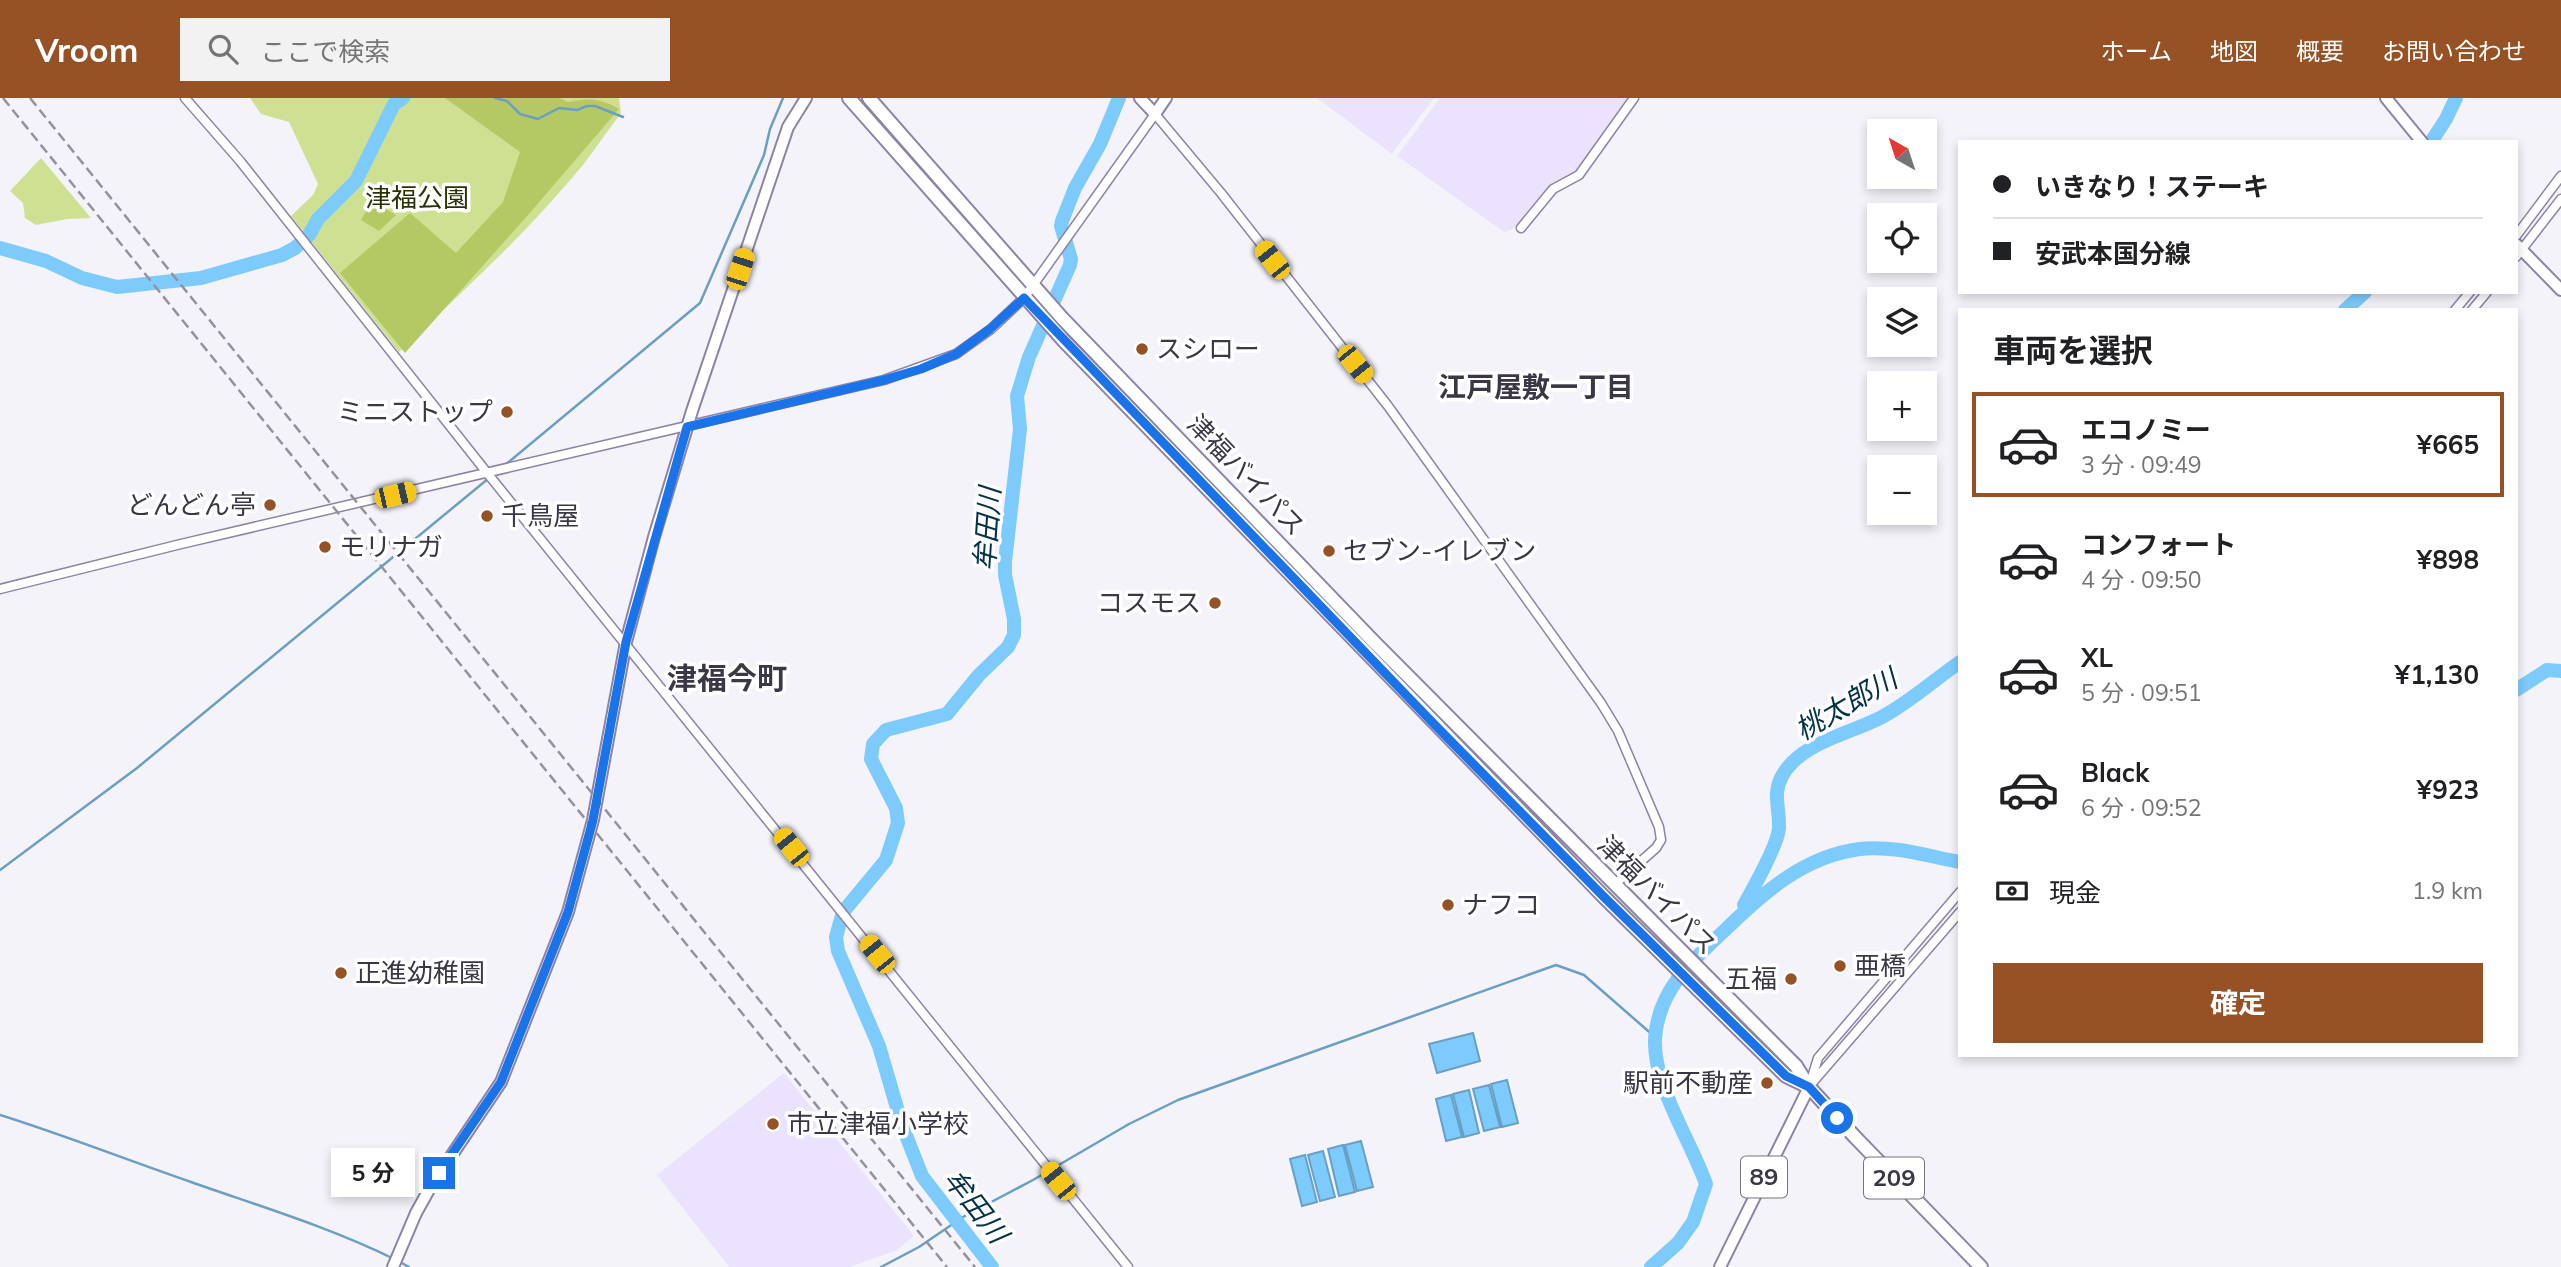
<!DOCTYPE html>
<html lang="ja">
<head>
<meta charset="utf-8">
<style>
  body { margin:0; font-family:Mulish,"Noto Sans JP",sans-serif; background:#f2f2f2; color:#202124; height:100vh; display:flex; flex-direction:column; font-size:26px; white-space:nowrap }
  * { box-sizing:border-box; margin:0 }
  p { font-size:23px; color:#757577 }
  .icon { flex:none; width:38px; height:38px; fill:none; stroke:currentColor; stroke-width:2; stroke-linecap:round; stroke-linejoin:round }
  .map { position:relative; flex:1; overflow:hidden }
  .drawer { position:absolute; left:1958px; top:210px; width:560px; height:749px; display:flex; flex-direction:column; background:#fff; border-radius:0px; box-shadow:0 4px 10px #0003 }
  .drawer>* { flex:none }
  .top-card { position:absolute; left:1958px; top:42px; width:560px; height:154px; border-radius:0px; box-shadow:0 4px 10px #0003; display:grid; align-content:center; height:154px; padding:0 35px; background:#fff }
  .needle { width:46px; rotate:321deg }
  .buttons { position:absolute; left:1867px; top:21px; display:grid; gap:14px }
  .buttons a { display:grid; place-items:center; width:70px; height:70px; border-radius:0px; background:#fff; box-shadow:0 4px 10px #0003; font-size:35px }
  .end { position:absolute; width:32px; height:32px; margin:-16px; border:9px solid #1a73e8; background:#fff; box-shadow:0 0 0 4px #fff }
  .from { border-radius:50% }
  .bubble { position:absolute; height:49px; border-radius:0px; background:#fff; box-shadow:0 4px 10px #0003; font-size:23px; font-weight:700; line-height:49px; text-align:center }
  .car { position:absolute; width:21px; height:42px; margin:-21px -10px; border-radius:9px; box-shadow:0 0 5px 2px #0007; background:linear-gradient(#f5c518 24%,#345 0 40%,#f5c518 0 76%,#345 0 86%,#f5c518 0) }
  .top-card b { display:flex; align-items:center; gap:24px; height:66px; font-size:26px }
  .top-card b+b { border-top:2px solid #e0e0e0 }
  .top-card i { width:18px; height:18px; background:#202124 }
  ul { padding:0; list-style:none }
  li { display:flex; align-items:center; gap:21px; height:105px; margin:0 14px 10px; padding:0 21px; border:4px solid transparent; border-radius:0px }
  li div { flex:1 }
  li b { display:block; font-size:26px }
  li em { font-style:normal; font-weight:700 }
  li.selected { border-color:#965125 }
  li>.icon { width:63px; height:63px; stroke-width:1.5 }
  h2 { padding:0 35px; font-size:32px; line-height:84px }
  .pay { display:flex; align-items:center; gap:18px; height:77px; padding:0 35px; font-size:26px }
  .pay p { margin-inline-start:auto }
  .primary-button { display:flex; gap:14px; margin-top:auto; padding:14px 35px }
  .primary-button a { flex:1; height:80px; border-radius:0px; background:#965125; color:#fff; font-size:28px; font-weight:700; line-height:80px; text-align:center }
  header { display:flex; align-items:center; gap:42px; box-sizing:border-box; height:98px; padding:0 35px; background:#965125; color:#fff }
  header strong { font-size:33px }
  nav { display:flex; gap:38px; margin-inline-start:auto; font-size:24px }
  .search { width:490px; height:63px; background:#f2f2f2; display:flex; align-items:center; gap:18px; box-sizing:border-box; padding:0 24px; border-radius:0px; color:#757577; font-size:26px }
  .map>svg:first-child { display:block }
  .built { fill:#ebe3fd }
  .green { fill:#cee092 }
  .forest { fill:#b4c964 }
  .water { fill:#7dcbfc; stroke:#699fc5; stroke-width:2 }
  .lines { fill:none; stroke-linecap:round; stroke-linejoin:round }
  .stream { stroke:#699fc5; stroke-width:2.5 }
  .river { stroke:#7dcbfc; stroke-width:14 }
  .minor-casing { stroke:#8e83a4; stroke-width:11 }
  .major-casing { stroke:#8e83a4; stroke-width:14 }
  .highway-casing { stroke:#8e83a4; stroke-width:16 }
  .minor { stroke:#fff; stroke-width:8 }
  .major { stroke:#fff; stroke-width:10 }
  .highway { stroke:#fff; stroke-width:12 }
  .rail { stroke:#94919c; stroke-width:2.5; stroke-dasharray:10 5; stroke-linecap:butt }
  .route { stroke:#1a73e8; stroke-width:9 }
  .poi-dot { fill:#965125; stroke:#fff; stroke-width:2.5 }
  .labels { text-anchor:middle; stroke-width:7; stroke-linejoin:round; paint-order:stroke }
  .shield { fill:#fff; stroke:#76737d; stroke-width:2 }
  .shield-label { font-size:24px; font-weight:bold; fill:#3b3745 }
  .park-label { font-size:26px; fill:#2a3206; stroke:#fff }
  .poi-label { font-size:26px; fill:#3b3745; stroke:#fff; text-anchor:start }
  .street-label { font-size:26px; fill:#3b3745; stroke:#fff }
  .neighbourhood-label { font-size:28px; font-weight:bold; fill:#3b3745; stroke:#fff }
  .water-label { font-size:28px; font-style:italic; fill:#03334a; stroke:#fff }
  .quarter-label { font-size:30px; font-weight:bold; fill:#3b3745; stroke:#fff }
</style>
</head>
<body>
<header>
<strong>Vroom</strong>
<div class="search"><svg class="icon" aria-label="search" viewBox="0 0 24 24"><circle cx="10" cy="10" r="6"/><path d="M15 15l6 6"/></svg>ここで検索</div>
<nav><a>ホーム</a><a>地図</a><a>概要</a><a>お問い合わせ</a></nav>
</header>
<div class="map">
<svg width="2561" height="1169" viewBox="0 0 2561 1169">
  <rect width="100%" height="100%" fill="#f5f3fa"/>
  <path class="built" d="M1317 0H1434L1392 56Z
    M1440 0H1629L1576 73 1553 84 1515 130 1504 134 1397 58Z
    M784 975 914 1138 897 1152 850 1169H729L657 1077Z"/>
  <path class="green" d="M250 0H619L621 15C608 32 596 50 583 67 528 134 462 194 399 254L291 118 313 97 318 86 289 24 261 16Z
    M41 60 91 120 67 121 36 127 25 120 23 105 10 93Z"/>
  <path class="forest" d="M445 0H559L568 4C588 0 600 0 619 11L528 117 405 255 340 175 410 115 456 155 503 104 520 54Z
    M372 103 396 117 379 133 361 122Z"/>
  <path class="water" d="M1473 935 1480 963 1437 975 1429 946Z
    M1507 982 1518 1025 1502 1029 1491 986Z
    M1489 987 1500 1029 1484 1033 1473 991Z
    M1469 992 1479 1035 1464 1039 1453 996Z
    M1451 997 1462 1039 1446 1043 1436 1001Z
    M1361 1043 1373 1089 1357 1093 1345 1047Z
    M1343 1047 1355 1094 1339 1098 1328 1051Z
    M1323 1053 1335 1099 1320 1103 1308 1057Z
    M1305 1057 1317 1104 1302 1108 1290 1061Z"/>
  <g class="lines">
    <path class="stream" d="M495 0 507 3 520 16 538 21 559 10 577 12 587 8H595L623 19
      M505 367 700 205 764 57 770 31 783 0
      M0 772 137 670 489 380
      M0 1017C64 1037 127 1062 191 1084 259 1108 329 1129 394 1161
      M400 1164 409 1169
      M881 1169 919 1149 963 1119 1033 1082 1129 1026 1178 1002 1556 867 1584 877 1655 939"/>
    <path class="river" d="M2431 44 2446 21 2456 0
      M0 150 46 163 82 180 117 189 201 180 282 157 295 150 309 137 318 121 356 83 394 6 403 0
      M2345 212 2365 194
      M2516 592 2547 572 2561 573
      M1744 807C1753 791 1778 747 1779 730 1780 711 1772 696 1782 678 1801 644 1850 636 1882 619 1910 604 1934 582 1960 564
      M992 1169 922 1078 902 1027 879 948 838 853 836 839 843 814 886 762 898 725 896 710 871 661 873 646 886 632 947 616 979 577 1008 549 1014 537V521L1005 477V464L1020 331 1017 298 1029 259 1070 167 1071 161 1061 128 1062 123 1075 90 1100 46 1119 0
      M1651 1169 1678 1145 1693 1124 1706 1086C1691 1043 1653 987 1655 941 1658 892 1692 863 1725 832 1763 795 1804 758 1860 751 1893 747 1927 758 1960 764"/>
    <defs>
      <path id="minor" d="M185 0 240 63 488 376 1128 1169
        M1521 130 1553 91 1579 77 1634 0
        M2516 138 2561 78
        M2516 159 2561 101
        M2455 212 2470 194
        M2472 212 2487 194
        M0 491 181 446 884 282 956 256 991 231 1024 200 1155 16 1221 95 1388 308 1601 605 1618 633 1659 729 1661 742 1656 750 1614 787
        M1813 984 1960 814
        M1809 989 1818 960 1960 794"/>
      <path id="major" d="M1140 0 1155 16 1166 0
        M2386 0 2422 44
        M2516 146 2561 192
        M393 1169 416 1115 431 1088 501 984 568 814 593 722 626 544 654 439 692 313 788 29 806 0
        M1720 1169 1809 989"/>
      <path id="highway" d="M849 0 1064 243 1604 799 1786 978 1809 989
        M869 0 1062 220 1375 545 1796 968 1809 989 1855 1039 1981 1169"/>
    </defs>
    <use href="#minor" class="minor-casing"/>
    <use href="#major" class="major-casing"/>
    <use href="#highway" class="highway-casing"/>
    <use href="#minor" class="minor"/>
    <use href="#major" class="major"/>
    <use href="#highway" class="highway"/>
    <path class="rail" d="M3 0 947 1169
      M30 0 975 1169"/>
  </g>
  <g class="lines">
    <path class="route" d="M439 1075 501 984 568 814 593 722 626 544 687 329 884 282 921 271 956 256 990 231 1024 200 1434 626 1604 799 1786 978 1809 989 1837 1020"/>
  </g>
  <g class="poi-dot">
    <circle cx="1142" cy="251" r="7"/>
    <circle cx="507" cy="314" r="7"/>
    <circle cx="270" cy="407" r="7"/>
    <circle cx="487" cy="418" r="7"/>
    <circle cx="325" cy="449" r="7"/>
    <circle cx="1329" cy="453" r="7"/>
    <circle cx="1215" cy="505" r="7"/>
    <circle cx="1448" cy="807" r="7"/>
    <circle cx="1840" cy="868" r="7"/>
    <circle cx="341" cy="875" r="7"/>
    <circle cx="1791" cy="881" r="7"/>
    <circle cx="1767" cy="985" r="7"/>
    <circle cx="773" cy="1026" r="7"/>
  </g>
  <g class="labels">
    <g class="shield">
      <rect x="1741" y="1058.5" width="46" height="41" rx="5"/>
      <rect x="1864" y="1059.5" width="60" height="41" rx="5"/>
    </g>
    <g class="shield-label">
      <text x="1764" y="1087">89</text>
      <text x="1894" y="1088">209</text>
    </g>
    <g class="park-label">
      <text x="417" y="109">津福公園</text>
    </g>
    <g class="poi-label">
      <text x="1156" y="260">スシロー</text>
      <text x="493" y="323" text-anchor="end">ミニストップ</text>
      <text x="256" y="416" text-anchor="end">どんどん亭</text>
      <text x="501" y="427">千鳥屋</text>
      <text x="339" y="458">モリナガ</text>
      <text x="1343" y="462">セブン-イレブン</text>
      <text x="1201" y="514" text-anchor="end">コスモス</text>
      <text x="1462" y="816">ナフコ</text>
      <text x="1854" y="877">亜橋</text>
      <text x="355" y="884">正進幼稚園</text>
      <text x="1777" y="890" text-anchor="end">五福</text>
      <text x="1753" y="994" text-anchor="end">駅前不動産</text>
      <text x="787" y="1035">市立津福小学校</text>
    </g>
    <g class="street-label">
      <text transform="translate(1246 377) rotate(46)" y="9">津福バイパス</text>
      <text transform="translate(1657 797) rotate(45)" y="9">津福バイパス</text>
    </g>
    <g class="neighbourhood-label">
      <text x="1536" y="299">江戸屋敷一丁目</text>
    </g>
    <g class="water-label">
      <text transform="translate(987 431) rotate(-86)" y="10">牟田川</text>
      <text transform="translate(1846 606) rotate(-30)" y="10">桃太郎川</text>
      <text transform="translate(976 1108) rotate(52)" y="10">牟田川</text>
    </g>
    <g class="quarter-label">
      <text x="727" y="591">津福今町</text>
    </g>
  </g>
</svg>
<div class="buttons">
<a><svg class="needle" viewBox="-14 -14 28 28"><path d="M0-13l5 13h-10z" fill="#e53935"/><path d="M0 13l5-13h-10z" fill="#757577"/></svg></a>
<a><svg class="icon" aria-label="locate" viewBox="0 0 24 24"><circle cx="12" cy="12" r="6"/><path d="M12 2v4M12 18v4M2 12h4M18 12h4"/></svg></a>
<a><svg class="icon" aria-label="layers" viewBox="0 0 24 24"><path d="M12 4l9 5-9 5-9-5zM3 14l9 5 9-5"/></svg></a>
<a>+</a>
<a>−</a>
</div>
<i class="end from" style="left:1837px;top:1020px"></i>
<i class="end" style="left:439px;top:1075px"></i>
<div class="bubble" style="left:331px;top:1050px;width:84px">5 分</div>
<i class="car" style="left:1272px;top:162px;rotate:322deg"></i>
<i class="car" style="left:740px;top:171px;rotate:18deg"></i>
<i class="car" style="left:1355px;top:266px;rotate:141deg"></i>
<i class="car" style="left:395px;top:397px;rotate:77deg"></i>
<i class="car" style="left:791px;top:749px;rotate:321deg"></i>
<i class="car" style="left:877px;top:856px;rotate:321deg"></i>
<i class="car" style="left:1058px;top:1083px;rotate:321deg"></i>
<div class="top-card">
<b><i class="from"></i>いきなり！ステーキ</b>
<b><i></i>安武本国分線</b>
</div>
<section class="drawer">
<h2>車両を選択</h2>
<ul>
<li class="selected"><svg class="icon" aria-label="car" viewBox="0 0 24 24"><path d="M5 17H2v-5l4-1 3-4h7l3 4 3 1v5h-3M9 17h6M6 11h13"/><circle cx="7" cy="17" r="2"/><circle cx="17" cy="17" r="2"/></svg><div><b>エコノミー</b><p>3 分 · 09:49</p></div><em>¥665</em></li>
<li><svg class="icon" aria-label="car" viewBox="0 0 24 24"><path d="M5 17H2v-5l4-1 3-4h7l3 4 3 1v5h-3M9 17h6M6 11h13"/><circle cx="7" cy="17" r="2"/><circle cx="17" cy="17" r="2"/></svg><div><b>コンフォート</b><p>4 分 · 09:50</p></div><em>¥898</em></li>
<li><svg class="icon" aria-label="car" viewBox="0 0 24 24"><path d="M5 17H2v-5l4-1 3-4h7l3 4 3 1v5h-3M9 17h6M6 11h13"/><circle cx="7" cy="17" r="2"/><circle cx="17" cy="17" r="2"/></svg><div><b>XL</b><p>5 分 · 09:51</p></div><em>¥1,130</em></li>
<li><svg class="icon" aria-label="car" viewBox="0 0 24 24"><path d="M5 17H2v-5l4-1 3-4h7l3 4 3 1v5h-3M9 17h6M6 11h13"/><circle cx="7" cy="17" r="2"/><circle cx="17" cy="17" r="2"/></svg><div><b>Black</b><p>6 分 · 09:52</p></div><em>¥923</em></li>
</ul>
<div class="pay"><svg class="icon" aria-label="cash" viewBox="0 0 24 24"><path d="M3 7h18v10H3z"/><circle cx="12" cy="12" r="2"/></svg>現金<p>1.9 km</p></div>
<div class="primary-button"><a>確定</a></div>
</section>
</div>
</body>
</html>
